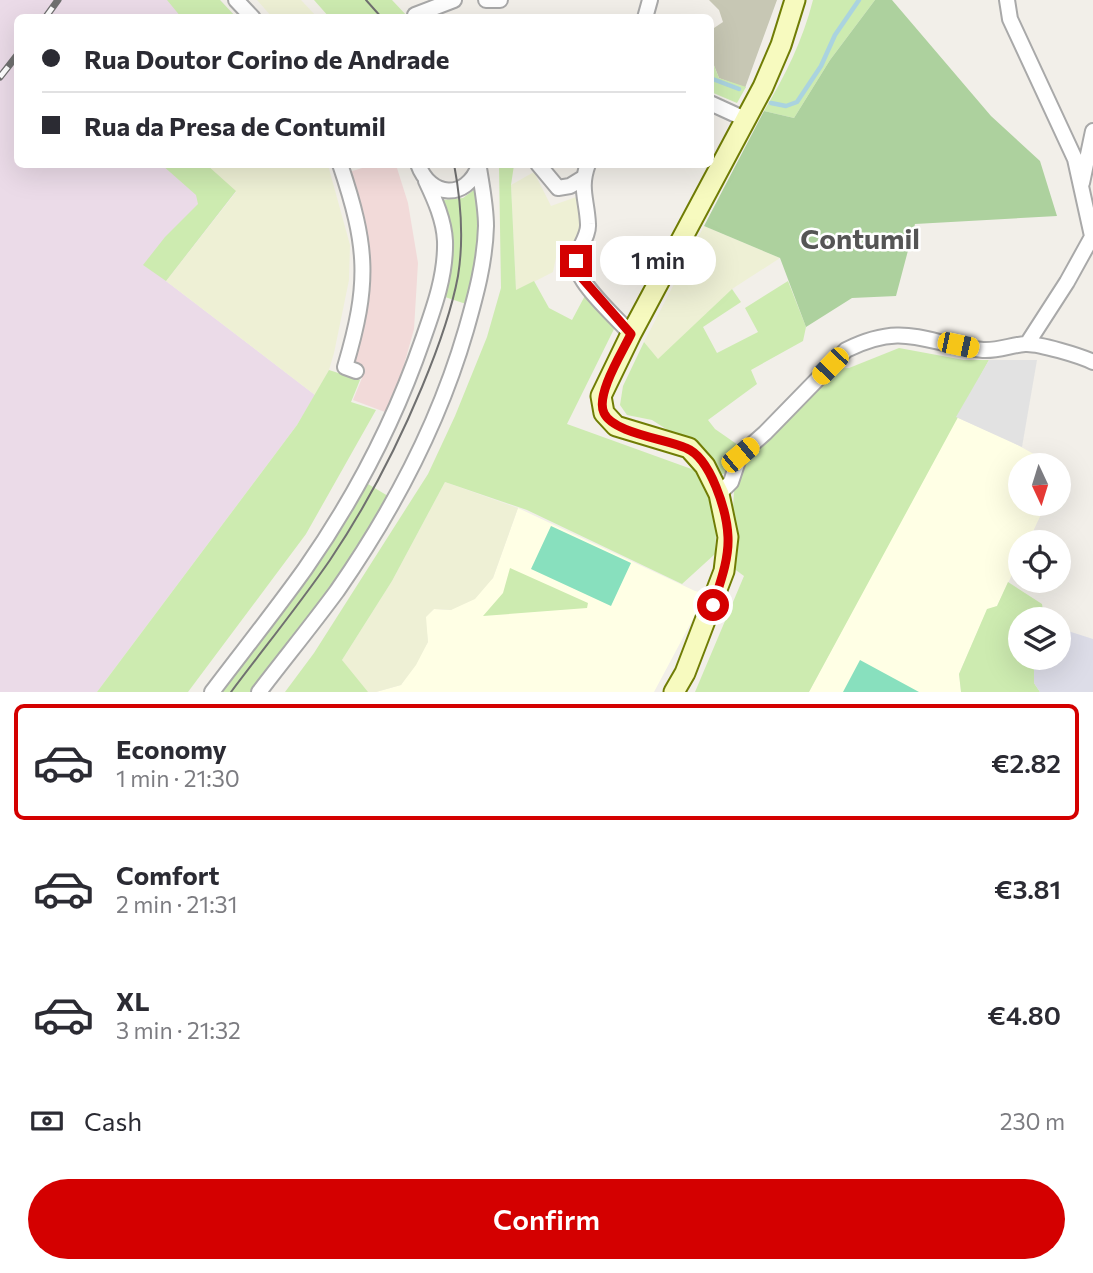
<!DOCTYPE html>
<html lang="en">
<head>
<meta charset="utf-8">
<style>
  body { margin:0; font-family:Commissioner,sans-serif; background:#f2f2f3; color:#2b2b33; height:100vh; display:flex; flex-direction:column; font-size:26px; white-space:nowrap }
  * { box-sizing:border-box; margin:0 }
  p { font-size:23px; color:#7c7c81 }
  .icon { flex:none; width:38px; height:38px; fill:none; stroke:currentColor; stroke-width:2; stroke-linecap:round; stroke-linejoin:round }
  .map { position:relative; height:692px; overflow:hidden }
  .sheet { display:flex; flex-direction:column; background:#fff; flex:1 }
  .sheet>* { flex:none }
  .top-card { position:absolute; left:14px; top:14px; width:700px; height:154px; border-radius:10px; box-shadow:0 7px 28px #0002; display:grid; align-content:center; height:154px; padding:0 28px; background:#fff }
  .needle { width:46px; rotate:176deg }
  .controls { position:absolute; left:1008px; top:453px; display:grid; gap:14px }
  .controls a { display:grid; place-items:center; width:63px; height:63px; border-radius:50%; background:#fff; box-shadow:0 7px 28px #0002; font-size:35px }
  .end { position:absolute; width:32px; height:32px; margin:-16px; border:9px solid #d40000; background:#fff; box-shadow:0 0 0 4px #fff }
  .from { border-radius:50% }
  .bubble { position:absolute; height:49px; border-radius:24px; background:#fff; box-shadow:0 7px 28px #0002; font-size:23px; font-weight:600; line-height:49px; text-align:center }
  .car { position:absolute; width:21px; height:42px; margin:-21px -10px; border-radius:9px; box-shadow:0 0 5px 2px #0007; background:linear-gradient(#f5c518 24%,#345 0 40%,#f5c518 0 76%,#345 0 86%,#f5c518 0) }
  .top-card b { display:flex; align-items:center; gap:24px; height:66px; font-size:26px }
  .top-card b+b { border-top:2px solid #e1e1e2 }
  .top-card i { width:18px; height:18px; background:#2b2b33 }
  ul { padding:12px 0 0; list-style:none }
  li { display:flex; align-items:center; gap:21px; height:116px; margin:0 14px 10px; padding:0 14px; border:4px solid transparent; border-radius:10px }
  li div { flex:1 }
  li b { display:block; font-size:26px }
  li em { font-style:normal; font-weight:600 }
  li.current { border-color:#d40000 }
  li>.icon { width:63px; height:63px; stroke-width:1.5 }
  .pay { display:flex; align-items:center; gap:18px; height:77px; padding:0 28px; font-size:26px }
  .pay p { margin-inline-start:auto }
  .primary-button { display:flex; gap:14px; margin-top:auto; padding:14px 28px }
  .primary-button a { flex:1; height:80px; border-radius:42px; background:#d40000; color:#fff; font-size:28px; font-weight:600; line-height:80px; text-align:center }
  .map>svg:first-child { display:block }
  .commercial { fill:#f2dad9 }
  .industrial { fill:#ebdbe8 }
  .education { fill:#ffffe5 }
  .construction { fill:#c7c7b4 }
  .farmland { fill:#eef0d5 }
  .grass { fill:#cdebb0 }
  .forest { fill:#add19e }
  .pitch { fill:#88e0be }
  .parking { fill:#e2e2e2 }
  .plaza { fill:#dddde8 }
  .lines { fill:none; stroke-linecap:round; stroke-linejoin:round }
  .stream { stroke:#aad3df; stroke-width:4.5 }
  .street-casing { stroke:#a9a9a9; stroke-width:18 }
  .secondary-casing { stroke:#707d05; stroke-width:23 }
  .street { stroke:#fff; stroke-width:14 }
  .secondary { stroke:#f7fabf; stroke-width:19 }
  .tram { stroke:#707070; stroke-width:2 }
  .rail-casing { stroke:#707070; stroke-width:7 }
  .rail { stroke:#fff; stroke-width:4.5; stroke-dasharray:13; stroke-linecap:butt }
  .route { stroke:#d40000; stroke-width:9 }
  .labels { text-anchor:middle; stroke-width:5; stroke-linejoin:round; paint-order:stroke }
  .neighbourhood-label { font-size:28px; font-weight:bold; fill:#555; stroke:#fff }
</style>
</head>
<body>
<div class="map">
<svg width="1093" height="692" viewBox="0 0 1093 692">
  <rect width="100%" height="100%" fill="#f2efe9"/>
  <path class="commercial" d="M372 165H396L408 203 418 263 414 329 402 372 385 412 353 400 362 378 337 369 348 334 354 302 356 258 351 225 336 176Z"/>
  <path class="industrial" d="M0 0H220L236 17 18 18V164L207 165 236 191 166 281 315 395 297 425 97 692H0Z"/>
  <path class="education" d="M956 417 1010 441 1054 465 1020 466V504H1046L1028 542H1020V558L997 606 987 610 959 674 961 692H809Z
    M518 508 695 591 704 593 702 602 654 692H376L401 685 428 642 425 617 434 609 451 610 493 578Z"/>
  <path class="construction" d="M709 0H777L745 88 719 78 713 63 714 45 711 42V30L723 22 719 10Z"/>
  <path class="farmland" d="M257 0H301L317 17H272Z
    M207 165H328L350 245 349 280 334 353 329 370 315 395 166 281 236 192Z
    M534 172 551 206 576 197 585 223 579 246 559 243 553 272 516 291 511 185Z
    M704 226 780 258 732 289 658 360 644 342Z
    M445 482 518 508 493 578 475 599 451 610 434 609 426 617 428 642 416 665 401 685 376 692H363L342 660 392 581Z"/>
  <path class="grass" d="M167 0H220L236 17H181Z
    M314 0H392L408 17H329Z
    M813 0H875L830 60 794 118 764 111C785 76 803 40 813 0Z
    M711 42 714 45 713 63 719 78 746 87 737 103 711 92Z
    M162 165H207L236 191 166 281 143 265 165 237 198 204 196 195Z
    M499 165H514L511 185 516 290 534 281 549 308 572 320 588 290 616 325 567 424 697 471 717 515 715 554 682 584 527 510 445 482 392 581 342 660 368 692H285L314 653 428 474 455 416 487 337 501 288Z
    M475 189C482 229 475 266 469 305L445 297 450 280 452 238 443 200 463 198Z
    M788 281 806 327 803 341 751 370 757 384 708 420 715 429 738 445 728 473 719 475 710 457 652 420 627 415 620 405 623 386 644 342 658 359 732 289 741 302 703 327 717 353 758 332 745 308Z
    M899 348 964 360H989L809 692H695L744 576 733 568 738 533 733 508 735 475 758 445 767 441 833 369 849 368Z
    M329 370 360 380 351 402 376 410 306 534 188 692H97L297 425Z
    M363 481 388 496 336 580 250 692H219Z
    M510 568 588 603 587 608 483 616 503 593Z
    M1008 582 1042 604 1044 619 1020 620V658H1034V683L1040 692H961L959 674 987 609 997 606Z"/>
  <path class="forest" d="M875 0H892L991 116 1040 161 1057 216 915 224 896 296 852 298 806 327 780 258 704 226 764 111 794 118 830 60Z"/>
  <path class="pitch" d="M551 526 631 563 611 606 531 569Z
    M860 660 919 692H843Z"/>
  <path class="parking" d="M989 360H1037L1022 447 956 417Z"/>
  <path class="plaza" d="M1068 631 1093 639V692H1040L1034 683V658H1059V632Z"/>
  <g class="lines">
    <path class="stream" d="M710 78 739 89
      M771 103 786 106 797 102 821 66 835 35 859 0"/>
    <defs>
      <path id="street" d="M236 0 253 18
        M486 0H500
        M1007 0 1010 19 1075 159 1092 236
        M415 15 454 0
        M645 18 650 0
        M710 103 745 119
        M340 164C368 247 370 283 345 367L356 371
        M418 164C430 198 466 200 479 166
        M538 164 558 188 570 186 583 178
        M588 164C579 188 587 200 588 224 589 236 578 248 576 260 573 280 618 319 631 334
        M1082 183 1093 131
        M1027 344 1067 282 1093 235
        M719 494 731 482 740 455 765 433 846 350C906 320 926 345 983 350 998 351 1011 345 1025 344 1038 343 1081 356 1093 362
        M212 692C243 651 275 611 305 569 354 499 395 420 423 339 434 308 446 275 445 241 444 220 435 200 426 181
        M259 692C285 658 312 625 337 591 392 512 439 423 466 330 476 295 485 262 486 226 486 207 482 187 479 168"/>
      <path id="secondary" d="M674 692 685 673 724 571 728 537 719 494 705 466 689 448 616 426 604 413 601 396 631 334 763 87 781 45 795 0"/>
    </defs>
    <use href="#street" class="street-casing"/>
    <use href="#secondary" class="secondary-casing"/>
    <use href="#street" class="street"/>
    <use href="#secondary" class="secondary"/>
    <path class="tram" d="M366 0 382 18
      M231 692C264 648 299 605 330 560 367 505 397 447 422 387 437 351 451 314 458 276 464 239 461 201 454 164"/>
    <defs>
      <path id="rail" d="M45 18 58 0
        M0 77 18 54"/>
    </defs>
    <use href="#rail" class="rail-casing"/>
    <use href="#rail" class="rail"/>
  </g>
  <g class="lines">
    <path class="route" d="M576 261 577 270 582 278 631 334C623 351 595 395 604 413 613 433 666 439 686 448 711 458 727 512 728 537 729 560 720 583 713 605"/>
  </g>
  <g class="labels">
    <g class="neighbourhood-label">
      <text x="860" y="249">Contumil</text>
    </g>
  </g>
</svg>
<div class="controls">
<a><svg class="needle" viewBox="-14 -14 28 28"><path d="M0-13l5 13h-10z" fill="#e53935"/><path d="M0 13l5-13h-10z" fill="#7c7c81"/></svg></a>
<a><svg class="icon" aria-label="locate" viewBox="0 0 24 24"><circle cx="12" cy="12" r="6"/><path d="M12 2v4M12 18v4M2 12h4M18 12h4"/></svg></a>
<a><svg class="icon" aria-label="layers" viewBox="0 0 24 24"><path d="M12 4l9 5-9 5-9-5zM3 14l9 5 9-5"/></svg></a>
</div>
<i class="end from" style="left:713px;top:605px"></i>
<i class="end" style="left:576px;top:261px"></i>
<div class="bubble" style="left:600px;top:236px;width:116px">1 min</div>
<i class="car" style="left:958px;top:345px;rotate:102deg"></i>
<i class="car" style="left:830px;top:366px;rotate:224deg"></i>
<i class="car" style="left:740px;top:455px;rotate:50deg"></i>
<div class="top-card">
<b><i class="from"></i>Rua Doutor Corino de Andrade</b>
<b><i></i>Rua da Presa de Contumil</b>
</div>
</div>
<section class="sheet">
<ul>
<li class="current"><svg class="icon" aria-label="car" viewBox="0 0 24 24"><path d="M5 17H2v-5l4-1 3-4h7l3 4 3 1v5h-3M9 17h6M6 11h13"/><circle cx="7" cy="17" r="2"/><circle cx="17" cy="17" r="2"/></svg><div><b>Economy</b><p>1 min · 21:30</p></div><em>€2.82</em></li>
<li><svg class="icon" aria-label="car" viewBox="0 0 24 24"><path d="M5 17H2v-5l4-1 3-4h7l3 4 3 1v5h-3M9 17h6M6 11h13"/><circle cx="7" cy="17" r="2"/><circle cx="17" cy="17" r="2"/></svg><div><b>Comfort</b><p>2 min · 21:31</p></div><em>€3.81</em></li>
<li><svg class="icon" aria-label="car" viewBox="0 0 24 24"><path d="M5 17H2v-5l4-1 3-4h7l3 4 3 1v5h-3M9 17h6M6 11h13"/><circle cx="7" cy="17" r="2"/><circle cx="17" cy="17" r="2"/></svg><div><b>XL</b><p>3 min · 21:32</p></div><em>€4.80</em></li>
</ul>
<div class="pay"><svg class="icon" aria-label="cash" viewBox="0 0 24 24"><path d="M3 7h18v10H3z"/><circle cx="12" cy="12" r="2"/></svg>Cash<p>230 m</p></div>
<div class="primary-button"><a>Confirm</a></div>
</section>
</body>
</html>
